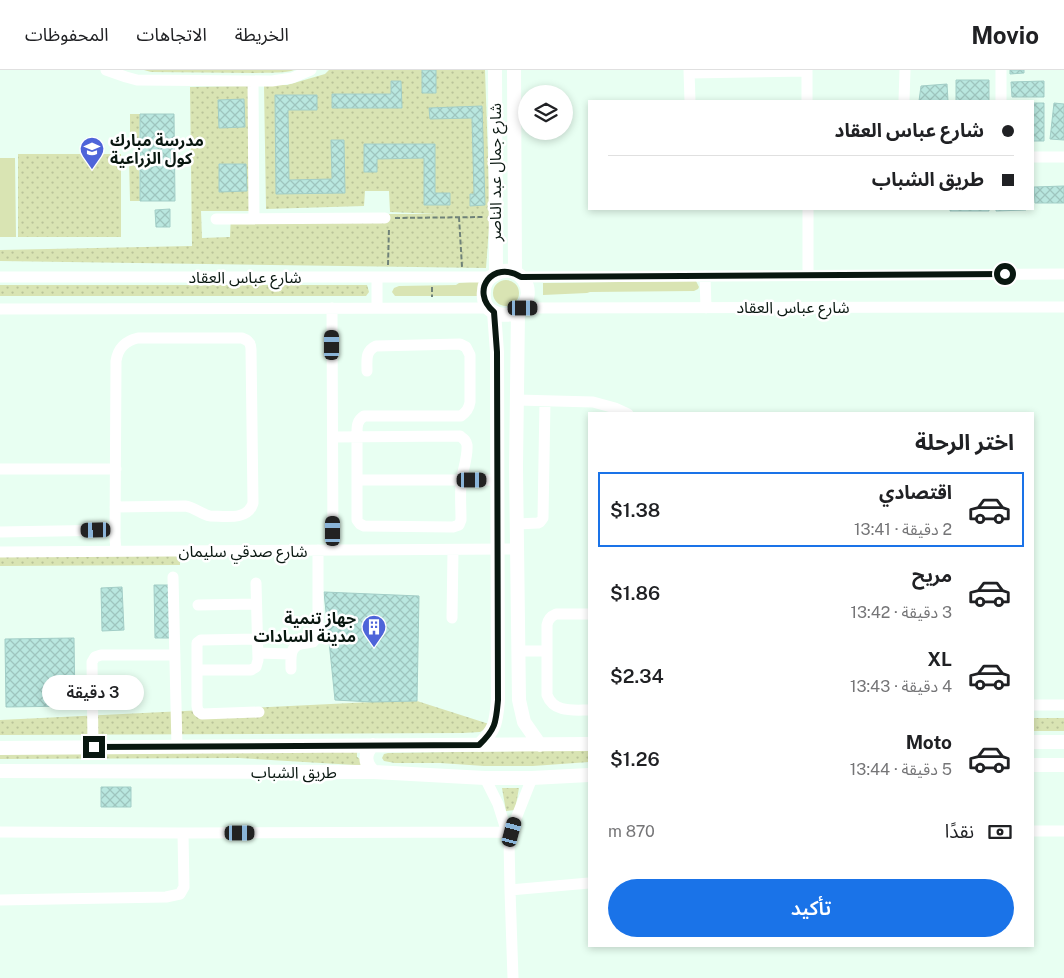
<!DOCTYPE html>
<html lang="ar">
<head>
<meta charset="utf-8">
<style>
  body { margin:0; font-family:"Public Sans","Noto Sans Arabic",sans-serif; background:#f2f2f2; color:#202124; direction:rtl; height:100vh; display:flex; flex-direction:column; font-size:19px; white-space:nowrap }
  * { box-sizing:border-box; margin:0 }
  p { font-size:16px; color:#757577 }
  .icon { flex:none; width:28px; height:28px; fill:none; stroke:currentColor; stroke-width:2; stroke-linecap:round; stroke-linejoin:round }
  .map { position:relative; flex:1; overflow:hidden; direction:ltr }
  .sheet { position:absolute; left:588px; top:342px; width:446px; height:535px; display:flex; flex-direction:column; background:#fff; border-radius:0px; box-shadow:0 2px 8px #0003; direction:rtl }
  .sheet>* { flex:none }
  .top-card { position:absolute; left:588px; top:30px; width:446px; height:110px; border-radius:0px; box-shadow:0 2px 8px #0003; direction:rtl; display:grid; align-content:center; height:110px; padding:0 20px; background:#fff }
  .tools { position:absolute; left:518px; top:15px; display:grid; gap:10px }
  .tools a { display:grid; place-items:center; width:55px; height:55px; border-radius:50%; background:#fff; box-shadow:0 2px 8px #0003; font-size:25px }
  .end { position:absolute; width:22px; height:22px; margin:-11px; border:6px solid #091710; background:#fff; box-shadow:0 0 0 2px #fff }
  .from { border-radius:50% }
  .bubble { position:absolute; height:35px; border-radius:18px; background:#fff; box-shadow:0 2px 8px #0003; font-size:16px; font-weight:600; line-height:35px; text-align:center; direction:rtl }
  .car { position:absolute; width:15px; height:30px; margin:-15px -8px; border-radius:6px; box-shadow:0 0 4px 1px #0007; background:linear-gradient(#222 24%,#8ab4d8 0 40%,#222 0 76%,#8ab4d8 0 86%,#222 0) }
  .top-card b { display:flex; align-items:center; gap:18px; height:48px; font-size:19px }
  .top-card b+b { border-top:1px solid #e0e0e0 }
  .top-card i { width:12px; height:12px; background:#202124 }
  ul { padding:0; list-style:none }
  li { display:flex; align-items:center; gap:15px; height:75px; margin:0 10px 8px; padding:0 10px; border:2px solid transparent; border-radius:0px }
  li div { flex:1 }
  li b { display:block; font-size:19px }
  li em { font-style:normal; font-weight:600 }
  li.on { border-color:#1a73e8 }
  li>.icon { width:45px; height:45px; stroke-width:1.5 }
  h2 { padding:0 20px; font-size:22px; line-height:60px }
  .pay { display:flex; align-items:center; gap:12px; height:55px; padding:0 20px; font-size:19px }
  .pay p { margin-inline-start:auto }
  .cta { display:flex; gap:10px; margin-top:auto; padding:10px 20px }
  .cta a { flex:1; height:58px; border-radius:30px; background:#1a73e8; color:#fff; font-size:20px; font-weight:600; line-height:58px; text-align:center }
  header { display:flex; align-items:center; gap:30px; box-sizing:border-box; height:70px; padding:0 25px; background:#fff; border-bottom:1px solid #e0e0e0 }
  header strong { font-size:24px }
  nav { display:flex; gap:28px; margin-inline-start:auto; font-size:18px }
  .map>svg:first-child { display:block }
  .grass { fill:url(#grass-dots) }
  .garden { fill:#d9e4b3 }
  .building { fill:url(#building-cross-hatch); stroke:#a2cec7 }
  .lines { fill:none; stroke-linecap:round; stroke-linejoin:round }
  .path { stroke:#6f8278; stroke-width:2; stroke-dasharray:5 2.5; stroke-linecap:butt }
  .minor { stroke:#fff; stroke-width:11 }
  .major { stroke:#fff; stroke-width:14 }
  .route { stroke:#091710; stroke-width:6 }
  .labels { text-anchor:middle; stroke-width:5; stroke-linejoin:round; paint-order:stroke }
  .poi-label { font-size:16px; font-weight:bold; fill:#091710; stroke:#fff; text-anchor:start }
  .street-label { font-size:16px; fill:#091710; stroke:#fff }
</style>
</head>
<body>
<header>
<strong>Movio</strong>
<nav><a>الخريطة</a><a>الاتجاهات</a><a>المحفوظات</a></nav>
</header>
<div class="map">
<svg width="1064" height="908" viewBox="0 0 1064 908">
  <defs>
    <pattern id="grass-dots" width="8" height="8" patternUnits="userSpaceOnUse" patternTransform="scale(1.25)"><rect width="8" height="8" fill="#d9e4b3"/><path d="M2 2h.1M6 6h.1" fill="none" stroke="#b9c399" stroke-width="1.8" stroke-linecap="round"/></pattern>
    <pattern id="building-cross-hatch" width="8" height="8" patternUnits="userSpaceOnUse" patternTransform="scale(1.25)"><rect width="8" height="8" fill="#b9e7df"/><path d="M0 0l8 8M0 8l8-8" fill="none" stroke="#9ec5be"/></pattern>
  </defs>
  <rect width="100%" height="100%" fill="#e8fff2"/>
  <path class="grass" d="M144 0H294C283 4 268 2 256 3 221 3 186 2 151 2Z
    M329 0H485L490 144 486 198 0 191V180L192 176 190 17 251 16 254 141H201L202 168 230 167 231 144H438L390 142 389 121H365L364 136 266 139 264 15H287L325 4Z
    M130 44H140L139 80 130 75Z
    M18 84H121V167H18Z
    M139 85 140 131H130L129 88Z
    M0 215H367L369 222 366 226H0Z
    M0 485 180 486V495L0 496Z
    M417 631 489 654 488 657 480 662 463 663 0 665V650L372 632Z
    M1033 648H1064V661H1033Z
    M359 679 357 683V687L371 696 239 688 0 689V682Z
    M589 680V692L533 696H484L440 693H395L384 691 382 688 384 684 388 683Z
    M502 718H519L515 740 506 741Z"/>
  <path class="garden" d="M0 88H15L16 167H0Z
    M493 223a13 13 0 1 1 26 0a13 13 0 1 1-26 0Z
    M480 211V226H395L392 222 394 218 399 216 456 215 459 213Z
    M696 211 699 217 698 219 694 221 590 222 587 223 543 225V213Z"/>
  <path class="building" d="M422 0H436V23H422Z
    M1010 0H1024V3L1010 4Z
    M956 10H989V31H956Z
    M391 11H401L402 38H332V24H391Z
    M1044 11V27H1012L1011 12Z
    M947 14 948 31H919L921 16Z
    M275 25H317V40H288L289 110 332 109 331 70H344L345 123 276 124Z
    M244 29 245 57 219 58 218 30Z
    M1032 33H1044V71H1032Z
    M1054 33 1064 34V70L1050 69Z
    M482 36 485 135 470 136V124H474L472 48 430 49 429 38Z
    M140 44H174L175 131H140Z
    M364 74H435V123H450V135H424V88L377 89V102H364Z
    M219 94H246L247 121 219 122Z
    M1064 116V133H1035L1034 117Z
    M170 139V157H156L155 140Z
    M950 139H989V141H950Z
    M996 139H1026V140L996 141Z
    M154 515H170L171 568H155Z
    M122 517 124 560 102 561 101 518Z
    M324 522 419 526 417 631 372 632 335 630Z
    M74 568 75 636 6 637 5 569Z
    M101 717H131V737H101Z"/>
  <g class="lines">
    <path class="path" d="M459 147 462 197
      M395 148 483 147
      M388 195 389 158
      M432 217V227"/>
    <path class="minor" d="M106 0 126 7 137 10 272 11 292 8 311 0
      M689 0 690 31
      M807 0V31
      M689 3 807 1
      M253 11 254 149
      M904 31 905 0
      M1001 31V0
      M1032 87H1064
      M808 139V205
      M216 149 385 148
      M705 206 706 238
      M0 207H491
      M377 207V238
      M521 207 1064 204
      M332 238 333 480
      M523 238 1064 237
      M0 239 489 238
      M517 330 593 332 615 338 628 344
      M333 367 460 366C464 369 466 370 467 375 468 388 462 401 461 414 460 426 461 438 461 450L459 455 453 457 364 456 360 454 357 450V367C357 358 356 351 364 346H461C466 342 469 339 470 332V285L466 277 460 274 376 276C365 281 367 290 367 301
      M0 399H116
      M357 410H497
      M115 437 185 436C194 437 201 444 210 446 225 446 248 451 253 433L251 279C251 273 248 270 242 268H138C125 271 118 278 116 291L115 468 116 481
      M517 454 538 453 540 452 543 448 545 331
      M0 462 115 460
      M0 482 517 479
      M173 507 177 677
      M198 535 256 534
      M589 544H556C551 546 548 549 547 555V625C554 643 573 640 589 640
      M452 548 453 480
      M258 569 203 570H201L197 573V636L198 641 202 644 259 642
      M518 581H547
      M258 583 291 584
      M291 599C291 590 289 576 301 574 305 573 309 573 313 572L318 566V480
      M197 600H251L256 597 258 590 256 513
      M1032 635H1064
      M93 677 92 592 95 587 101 585H175
      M485 708 498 734 509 769
      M1032 761H1064
      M0 762 183 763 512 762
      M510 820 589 813
      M0 830 166 827 180 824 184 817 183 763
      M513 908 510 820 509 770 515 751 532 708"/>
    <path class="major" d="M495 0 496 203
      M514 0 515 203
      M518 242C501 249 481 242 484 221 484 214 488 208 494 205 517 189 542 221 518 242L516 397 519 630 524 652 540 675
      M1032 672H1064
      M373 675C364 683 364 694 374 702
      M479 675C496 659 496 652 498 630L497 282 494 242
      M0 678 589 674
      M1032 695H1064
      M0 701 374 702 485 708H532L589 705"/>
  </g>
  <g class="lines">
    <path class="route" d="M94 677 479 675C496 659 496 652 498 630L497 282 494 242C469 221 493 189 521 207L1005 204"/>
  </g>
  <defs>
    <symbol id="school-pin" viewBox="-11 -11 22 30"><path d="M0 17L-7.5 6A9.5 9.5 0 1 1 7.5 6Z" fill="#4e64d9" stroke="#fff"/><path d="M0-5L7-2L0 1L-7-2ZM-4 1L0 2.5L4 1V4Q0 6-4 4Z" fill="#fff"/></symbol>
    <symbol id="building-pin" viewBox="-11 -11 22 30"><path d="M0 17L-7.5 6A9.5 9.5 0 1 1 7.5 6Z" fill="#4e64d9" stroke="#fff"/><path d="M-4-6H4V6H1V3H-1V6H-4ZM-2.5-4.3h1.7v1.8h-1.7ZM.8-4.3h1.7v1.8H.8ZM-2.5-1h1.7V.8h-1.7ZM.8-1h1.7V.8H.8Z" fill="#fff"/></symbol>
  </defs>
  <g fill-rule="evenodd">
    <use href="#school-pin" x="78" y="65" width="28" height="38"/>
    <use href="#building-pin" x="360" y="543" width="28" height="38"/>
  </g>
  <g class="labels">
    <g class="poi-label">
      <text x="110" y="76">مدرسة مبارك<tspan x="110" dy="18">كول الزراعية</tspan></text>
      <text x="356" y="554" text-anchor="end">جهاز تنمية<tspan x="356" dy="18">مدينة السادات</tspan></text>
    </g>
    <g class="street-label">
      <text transform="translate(495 102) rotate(-90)" y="6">شارع جمال عبد الناصر</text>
      <text x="245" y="213">شارع عباس العقاد</text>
      <text x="793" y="243">شارع عباس العقاد</text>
      <text x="243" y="487">شارع صدقي سليمان</text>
      <text x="294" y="708">طريق الشباب</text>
    </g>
  </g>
</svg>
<div class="tools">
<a><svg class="icon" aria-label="layers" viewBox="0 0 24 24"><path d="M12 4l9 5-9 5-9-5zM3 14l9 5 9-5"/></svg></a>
</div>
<i class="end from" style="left:1005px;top:204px"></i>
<i class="end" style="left:94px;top:677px"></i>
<div class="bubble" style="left:42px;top:605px;width:102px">3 دقيقة</div>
<i class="car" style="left:523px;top:238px;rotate:90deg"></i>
<i class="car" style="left:332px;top:275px;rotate:0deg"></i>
<i class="car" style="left:472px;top:410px;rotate:90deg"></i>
<i class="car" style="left:96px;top:460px;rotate:269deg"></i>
<i class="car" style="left:333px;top:461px;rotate:0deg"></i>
<i class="car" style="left:512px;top:762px;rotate:15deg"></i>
<i class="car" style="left:240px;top:763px;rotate:90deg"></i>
<div class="top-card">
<b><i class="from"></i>شارع عباس العقاد</b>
<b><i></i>طريق الشباب</b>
</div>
<section class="sheet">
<h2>اختر الرحلة</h2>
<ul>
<li class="on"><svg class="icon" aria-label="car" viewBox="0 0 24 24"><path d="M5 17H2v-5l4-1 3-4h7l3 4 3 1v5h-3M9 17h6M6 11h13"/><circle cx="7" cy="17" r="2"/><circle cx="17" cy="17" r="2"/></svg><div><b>اقتصادي</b><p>2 دقيقة · 13:41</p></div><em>$1.38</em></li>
<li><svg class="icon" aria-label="car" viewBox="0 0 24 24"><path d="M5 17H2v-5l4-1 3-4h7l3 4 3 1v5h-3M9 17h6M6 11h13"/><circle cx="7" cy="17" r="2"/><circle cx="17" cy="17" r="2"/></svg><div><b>مريح</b><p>3 دقيقة · 13:42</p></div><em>$1.86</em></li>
<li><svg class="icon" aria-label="car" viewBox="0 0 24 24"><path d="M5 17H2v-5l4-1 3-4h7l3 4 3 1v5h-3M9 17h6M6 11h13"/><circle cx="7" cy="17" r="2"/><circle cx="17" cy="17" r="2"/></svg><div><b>XL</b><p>4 دقيقة · 13:43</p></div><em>$2.34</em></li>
<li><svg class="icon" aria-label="car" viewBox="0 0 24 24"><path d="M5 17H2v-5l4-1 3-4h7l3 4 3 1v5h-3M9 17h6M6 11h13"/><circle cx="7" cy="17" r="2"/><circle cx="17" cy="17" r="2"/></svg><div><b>Moto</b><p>5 دقيقة · 13:44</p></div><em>$1.26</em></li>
</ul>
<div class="pay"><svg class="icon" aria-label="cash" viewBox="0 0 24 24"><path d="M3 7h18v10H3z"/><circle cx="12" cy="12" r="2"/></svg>نقدًا<p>870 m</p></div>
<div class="cta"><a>تأكيد</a></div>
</section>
</div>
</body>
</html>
